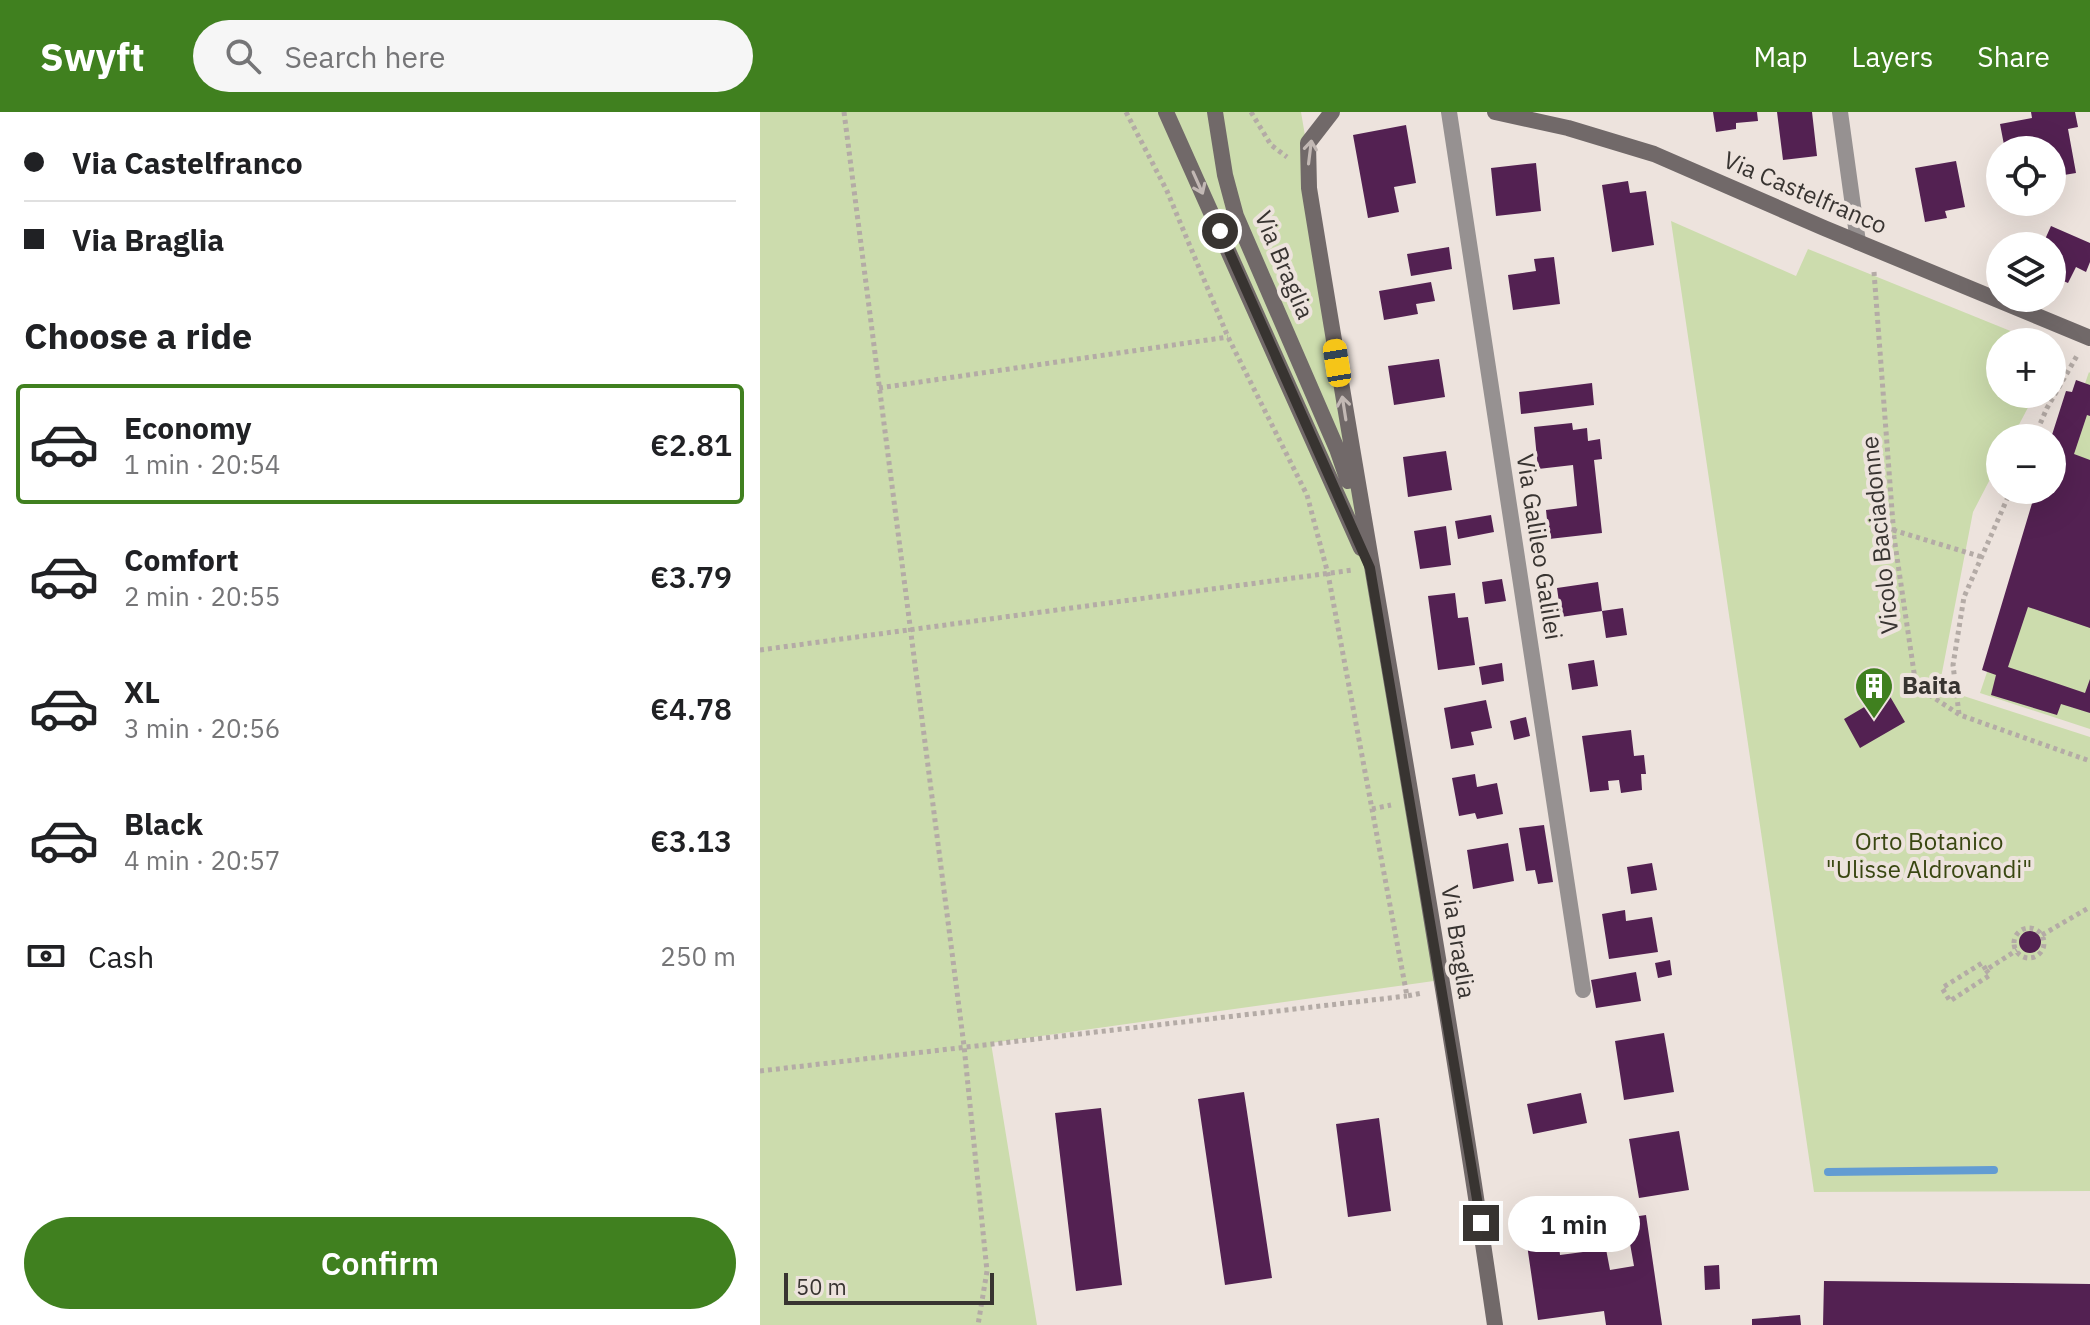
<!DOCTYPE html>
<html lang="en">
<head>
<meta charset="utf-8">
<style>
  body { margin:0; font-family:"IBM Plex Sans",sans-serif; background:#f6f6f6; color:#202124; height:100vh; display:flex; flex-direction:column; font-size:30px; white-space:nowrap }
  * { box-sizing:border-box; margin:0 }
  p { font-size:26px; color:#757577 }
  .icon { flex:none; width:44px; height:44px; fill:none; stroke:currentColor; stroke-width:2; stroke-linecap:round; stroke-linejoin:round }
  .map { position:relative; flex:1; overflow:hidden }
  .details { display:flex; flex-direction:column; background:#fff; width:760px }
  .details>* { flex:none }
  .guide { display:grid; align-content:center; height:176px; padding:0 24px; background:#fff }
  .controls { position:absolute; left:1226px; top:24px; display:grid; gap:16px }
  .controls a { display:grid; place-items:center; width:80px; height:80px; border-radius:50%; background:#fff; box-shadow:0 8px 32px #0002; font-size:40px }
  .scale { position:absolute; left:24px; bottom:20px; width:210px; box-sizing:border-box; padding-left:8px; border:4px solid #383431; border-top:0; font-size:22px; line-height:28px; white-space:nowrap; color:#383431; -webkit-text-stroke:6px #ede3dd; paint-order:stroke }
  .end { position:absolute; width:36px; height:36px; margin:-18px; border:10px solid #383431; background:#fff; box-shadow:0 0 0 4px #fff }
  .from { border-radius:50% }
  .bubble { position:absolute; height:56px; border-radius:28px; background:#fff; box-shadow:0 8px 32px #0002; font-size:26px; font-weight:600; line-height:56px; text-align:center }
  .car { position:absolute; width:24px; height:48px; margin:-24px -12px; border-radius:10px; box-shadow:0 0 6px 2px #0007; background:linear-gradient(#f5c518 24%,#345 0 40%,#f5c518 0 76%,#345 0 86%,#f5c518 0) }
  .guide b { display:flex; align-items:center; gap:28px; height:76px; font-size:30px }
  .guide b+b { border-top:2px solid #e0e0e0 }
  .guide i { width:20px; height:20px; background:#202124 }
  ul { padding:0; list-style:none }
  li { display:flex; align-items:center; gap:24px; height:120px; margin:0 16px 12px; padding:0 8px; border:4px solid transparent; border-radius:8px }
  li div { flex:1 }
  li b { display:block; font-size:30px }
  li em { font-style:normal; font-weight:600 }
  li.on { border-color:#40801f }
  li>.icon { width:72px; height:72px; stroke-width:1.5 }
  h2 { padding:0 24px; font-size:36px; line-height:96px }
  .pay { display:flex; align-items:center; gap:20px; height:88px; padding:0 24px; font-size:30px }
  .pay p { margin-inline-start:auto }
  .cta { display:flex; gap:16px; margin-top:auto; padding:16px 24px }
  .cta a { flex:1; height:92px; border-radius:48px; background:#40801f; color:#fff; font-size:32px; font-weight:600; line-height:92px; text-align:center }
  header { display:flex; align-items:center; gap:48px; box-sizing:border-box; height:112px; padding:0 40px; background:#40801f; color:#fff }
  header strong { font-size:38px }
  nav { display:flex; gap:44px; margin-inline-start:auto; font-size:28px }
  .search { width:560px; height:72px; background:#f6f6f6; display:flex; align-items:center; gap:20px; box-sizing:border-box; padding:0 28px; border-radius:44px; color:#757577; font-size:30px }
  main { display:flex; flex:1; min-height:0 }
  .map>svg:first-child { display:block }
  .green { fill:#ccdcad }
  .lines { fill:none; stroke-linecap:round; stroke-linejoin:round }
  .stream { stroke:#639cd2; stroke-width:8 }
  .building { fill:#532152 }
  .path { stroke:#b4aba6; stroke-width:5; stroke-dasharray:4 4; stroke-linecap:butt }
  .street { stroke:#969191; stroke-width:16 }
  .secondary { stroke:#716969; stroke-width:16 }
  .oneway { stroke:#c2b8b4 }
  .route { stroke:#383431; stroke-width:10 }
  .labels { text-anchor:middle; stroke-width:8; stroke-linejoin:round; paint-order:stroke }
  .street-label { font-size:24px; fill:#383431; stroke:#ede3dd }
  .poi-label { font-size:24px; font-weight:bold; fill:#383431; stroke:#ede3dd; text-anchor:start }
  .park-label { font-size:24px; fill:#394711; stroke:#ede3dd }
</style>
</head>
<body>
<header>
<strong>Swyft</strong>
<div class="search"><svg class="icon" aria-label="search" viewBox="0 0 24 24"><circle cx="10" cy="10" r="6"/><path d="M15 15l6 6"/></svg>Search here</div>
<nav><a>Map</a><a>Layers</a><a>Share</a></nav>
</header>
<main>
<section class="details">
<div class="guide">
<b><i class="from"></i>Via Castelfranco</b>
<b><i></i>Via Braglia</b>
</div>
<h2>Choose a ride</h2>
<ul>
<li class="on"><svg class="icon" aria-label="car" viewBox="0 0 24 24"><path d="M5 17H2v-5l4-1 3-4h7l3 4 3 1v5h-3M9 17h6M6 11h13"/><circle cx="7" cy="17" r="2"/><circle cx="17" cy="17" r="2"/></svg><div><b>Economy</b><p>1 min · 20:54</p></div><em>€2.81</em></li>
<li><svg class="icon" aria-label="car" viewBox="0 0 24 24"><path d="M5 17H2v-5l4-1 3-4h7l3 4 3 1v5h-3M9 17h6M6 11h13"/><circle cx="7" cy="17" r="2"/><circle cx="17" cy="17" r="2"/></svg><div><b>Comfort</b><p>2 min · 20:55</p></div><em>€3.79</em></li>
<li><svg class="icon" aria-label="car" viewBox="0 0 24 24"><path d="M5 17H2v-5l4-1 3-4h7l3 4 3 1v5h-3M9 17h6M6 11h13"/><circle cx="7" cy="17" r="2"/><circle cx="17" cy="17" r="2"/></svg><div><b>XL</b><p>3 min · 20:56</p></div><em>€4.78</em></li>
<li><svg class="icon" aria-label="car" viewBox="0 0 24 24"><path d="M5 17H2v-5l4-1 3-4h7l3 4 3 1v5h-3M9 17h6M6 11h13"/><circle cx="7" cy="17" r="2"/><circle cx="17" cy="17" r="2"/></svg><div><b>Black</b><p>4 min · 20:57</p></div><em>€3.13</em></li>
</ul>
<div class="pay"><svg class="icon" aria-label="cash" viewBox="0 0 24 24"><path d="M3 7h18v10H3z"/><circle cx="12" cy="12" r="2"/></svg>Cash<p>250 m</p></div>
<div class="cta"><a>Confirm</a></div>
</section>
<div class="map">
<svg width="1330" height="1213" viewBox="0 0 1330 1213">
  <rect width="100%" height="100%" fill="#ede3dd"/>
  <path class="green" d="M0 0H541L688 867 231 931 277 1213H0Z
    M911 109 1036 164 1048 137 1278 230H1240V282H1275L1252 326H1240V348L1213 400 1179 576 1330 625V1079L1054 1080Z
    M1329 260 1330 261V617L1220 581 1288 378H1292V367Z"/>
  <g class="lines">
    <path class="stream" d="M1068 1060 1234 1058"/>
  </g>
  <path class="building" d="M953 0H997L998 9 976 11V17L956 20Z
    M1017 0H1052L1057 44 1023 48Z
    M1271 0H1315L1318 15 1308 17 1316 61 1292 65V38H1245L1240 12 1272 6Z
    M646 13 656 71 634 75 639 100 608 106 593 23Z
    M1196 49 1205 95 1185 99 1187 106 1165 110 1155 56Z
    M776 51 781 99 736 104 731 56Z
    M868 69 870 81 886 79 894 133 852 140 842 73Z
    M1291 114 1330 131V150L1326 160 1316 155 1308 171 1292 164V134H1282Z
    M689 135 692 157 651 164 647 142Z
    M794 145 800 192 753 198 748 163 776 159 774 147Z
    M671 170 675 189 656 192 658 202 624 208 619 179Z
    M679 247 685 285 634 293 628 254Z
    M1316 268 1330 273V304L1327 303 1314 342 1330 348V516L1268 495 1248 555 1325 581 1330 567V601L1301 592 1297 603 1231 583 1236 563 1222 558 1276 378H1292L1291 326 1306 279 1312 280Z
    M832 271 834 293 761 302 759 280Z
    M812 311 813 318 827 316 828 329 840 327 842 347 834 348 842 421 789 427 786 398 817 394 813 353 778 357 774 315Z
    M686 339 692 378 648 385 643 345Z
    M731 403 734 420 698 427 695 409Z
    M686 414 691 453 660 457 654 419Z
    M742 467 746 489 725 492 722 470Z
    M838 470 842 499 863 496 867 523 846 526 842 499 801 505 797 476Z
    M695 481 698 506 708 505 715 553 678 558 668 484Z
    M834 548 838 574 812 578 808 552Z
    M742 551 744 569 722 573 719 555Z
    M1128 581 1145 610 1100 636 1084 607Z
    M726 588 732 616 711 620 714 633 691 637 684 596Z
    M766 605 770 624 754 628 750 609Z
    M871 618 874 644 884 643 886 662H881L882 678 861 681 859 668 848 669 849 678 830 680 822 624Z
    M715 662 717 675 737 671 743 702 717 707 715 701 699 704 692 666Z
    M784 713 793 770 778 772 775 758 766 759 759 716Z
    M748 731 754 769 713 777 707 738Z
    M892 751 897 778 871 782 867 755Z
    M865 798 866 809 892 805 898 840 849 847 842 802Z
    M1259 830a11 11 0 1 1 22 0a11 11 0 1 1-22 0Z
    M910 848 912 863 898 866 895 851Z
    M876 860 881 889 836 896 831 868Z
    M904 921 914 980 864 988 855 929Z
    M484 980 512 1166 465 1173 438 987Z
    M821 981 827 1011 773 1022 767 992Z
    M341 996 362 1173 316 1179 295 1001Z
    M619 1006 631 1099 588 1105 576 1012Z
    M919 1019 929 1078 879 1086 869 1027Z
    M886 1103 902 1213H846L844 1199 778 1208 766 1126 790 1123 791 1135 799 1134 800 1143 846 1137 850 1158 874 1154 869 1126 855 1128 852 1108Z
    M959 1153 960 1177 945 1178 944 1154Z
    M1064 1169 1330 1172V1213H1063Z
    M1040 1203 1041 1213H992V1207Z"/>
  <g class="lines">
    <path class="path" d="M84 0 204 934 227 1159 218 1213
      M366 0 407 79 468 225 547 383 568 462 647 884 662 881
      M491 0 511 33 527 45
      M1114 160 1134 425 1156 574 1200 603 1330 649
      M119 276 468 225
      M1274 326 1287 296 1318 242
      M1133 418 1222 445
      M0 538 593 458
      M1199 602 1193 553 1204 485 1251 378
      M612 697 631 693
      M1254 831a15 15 0 1 1 30 0a15 15 0 1 1-30 0Z
      M1282 823 1330 795
      M1226 858 1230 863 1190 889 1182 876 1222 851 1226 858 1257 838
      M0 959 647 884"/>
    <path class="street" d="M689 0 823 878
      M1080 0 1098 130"/>
    <path class="secondary" d="M406 0 601 436
      M455 0 465 63 476 104 577 337 588 369
      M572 0 548 31 549 76C610 455 680 833 735 1213
      M735 0 808 16 894 42 1064 116 1330 226"/>
  </g>
  <defs><path id="oneway-shaft" d="M-6 0H5M1.5-3L5.5 0L1.5 3" fill="none" stroke-width="1.6" stroke-linecap="round" stroke-linejoin="round" transform="scale(2)"/></defs>
  <g class="oneway">
    <use href="#oneway-shaft" transform="translate(550 40) rotate(-83)"/>
    <use href="#oneway-shaft" transform="translate(438 71) rotate(66)"/>
    <use href="#oneway-shaft" transform="translate(584 296) rotate(-99)"/>
  </g>
  <g class="lines">
    <path class="route" d="M460 119 610 456 721 1111"/>
  </g>
  <defs>
    <symbol id="building-pin" viewBox="-11 -11 22 30"><path d="M0 17L-7.5 6A9.5 9.5 0 1 1 7.5 6Z" fill="#40801f" stroke="#ede3dd"/><path d="M-4-6H4V6H1V3H-1V6H-4ZM-2.5-4.3h1.7v1.8h-1.7ZM.8-4.3h1.7v1.8H.8ZM-2.5-1h1.7V.8h-1.7ZM.8-1h1.7V.8H.8Z" fill="#fff"/></symbol>
  </defs>
  <g fill-rule="evenodd">
    <use href="#building-pin" x="1092" y="552" width="44" height="60"/>
  </g>
  <g class="labels">
    <g class="street-label">
      <text transform="translate(1045 81) rotate(23)" y="8">Via Castelfranco</text>
      <text transform="translate(524 153) rotate(67)" y="8">Via Braglia</text>
      <text transform="translate(1120 423) rotate(-96)" y="8">Vicolo Baciadonne</text>
      <text transform="translate(779 435) rotate(81)" y="8">Via Galileo Galilei</text>
      <text transform="translate(698 830) rotate(81)" y="8">Via Braglia</text>
    </g>
    <g class="poi-label">
      <text x="1142" y="582">Baita</text>
    </g>
    <g class="park-label">
      <text x="1169" y="738">Orto Botanico<tspan x="1169" dy="28">"Ulisse Aldrovandi"</tspan></text>
    </g>
  </g>
</svg>
<div class="controls">
<a><svg class="icon" aria-label="locate" viewBox="0 0 24 24"><circle cx="12" cy="12" r="6"/><path d="M12 2v4M12 18v4M2 12h4M18 12h4"/></svg></a>
<a><svg class="icon" aria-label="layers" viewBox="0 0 24 24"><path d="M12 4l9 5-9 5-9-5zM3 14l9 5 9-5"/></svg></a>
<a>+</a>
<a>−</a>
</div>
<div class="scale">50 m</div>
<i class="end from" style="left:460px;top:119px"></i>
<i class="end" style="left:721px;top:1111px"></i>
<div class="bubble" style="left:748px;top:1084px;width:132px">1 min</div>
<i class="car" style="left:577px;top:251px;rotate:351deg"></i>
</div>
</main>
</body>
</html>
